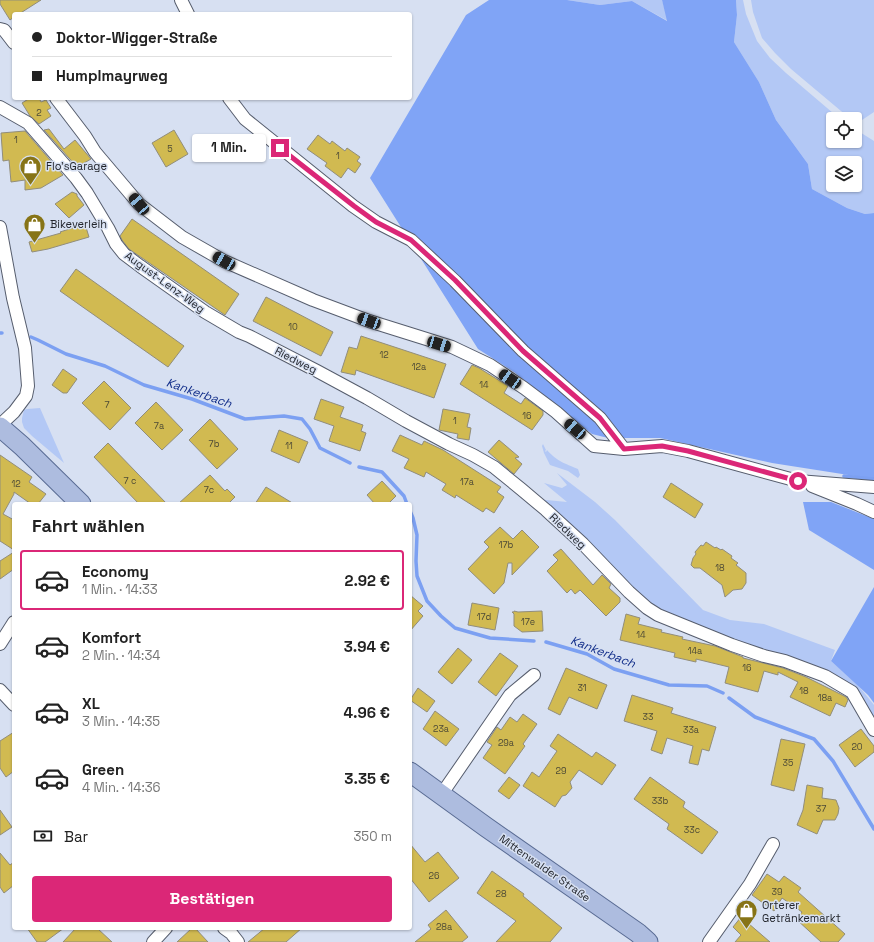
<!DOCTYPE html>
<html lang="de">
<head>
<meta charset="utf-8">
<style>
  body { margin:0; font-family:"Space Grotesk",sans-serif; background:#f2f2f2; color:#222; height:100vh; display:flex; flex-direction:column; font-size:15px; white-space:nowrap }
  * { box-sizing:border-box; margin:0 }
  p { font-size:13px; color:#767676 }
  .icon { flex:none; width:22px; height:22px; fill:none; stroke:currentColor; stroke-width:2; stroke-linecap:round; stroke-linejoin:round }
  .map { position:relative; flex:1; overflow:hidden }
  .details { position:absolute; left:12px; top:502px; width:400px; height:428px; display:flex; flex-direction:column; background:#fff; border-radius:4px; box-shadow:0 1px 3px #0004 }
  .details>* { flex:none }
  .banner { position:absolute; left:12px; top:12px; width:400px; height:88px; border-radius:4px; box-shadow:0 1px 3px #0004; display:grid; align-content:center; height:88px; padding:0 20px; background:#fff }
  .tools { position:absolute; left:826px; top:112px; display:grid; gap:8px }
  .tools a { display:grid; place-items:center; width:36px; height:36px; border-radius:4px; background:#fff; box-shadow:0 1px 3px #0004; font-size:20px }
  .end { position:absolute; width:18px; height:18px; margin:-9px; border:5px solid #db2777; background:#fff; box-shadow:0 0 0 2px #fff }
  .from { border-radius:50% }
  .bubble { position:absolute; height:28px; border-radius:4px; background:#fff; box-shadow:0 1px 3px #0004; font-size:13px; font-weight:600; line-height:28px; text-align:center }
  .car { position:absolute; width:12px; height:24px; margin:-12px -6px; border-radius:5px; box-shadow:0 0 3px 1px #0007; background:linear-gradient(#222 24%,#8ab4d8 0 40%,#222 0 76%,#8ab4d8 0 86%,#222 0) }
  .banner b { display:flex; align-items:center; gap:14px; height:38px; font-size:15px }
  .banner b+b { border-top:1px solid #e0e0e0 }
  .banner i { width:10px; height:10px; background:#222 }
  ul { padding:0; list-style:none }
  li { display:flex; align-items:center; gap:12px; height:60px; margin:0 8px 6px; padding:0 12px; border:2px solid transparent; border-radius:4px }
  li div { flex:1 }
  li b { display:block; font-size:15px }
  li em { font-style:normal; font-weight:600 }
  li.on { border-color:#db2777 }
  li>.icon { width:36px; height:36px; stroke-width:1.5 }
  h2 { padding:0 20px; font-size:18px; line-height:48px }
  .pay { display:flex; align-items:center; gap:10px; height:44px; padding:0 20px; font-size:15px }
  .pay p { margin-inline-start:auto }
  .button { display:flex; gap:8px; margin-top:auto; padding:8px 20px }
  .button a { flex:1; height:46px; border-radius:4px; background:#db2777; color:#fff; font-size:16px; font-weight:600; line-height:46px; text-align:center }
  .map>svg:first-child { display:block }
  .green { fill:#b3c8f5; fill-rule:evenodd }
  .forest { fill:#80a4f6 }
  .lines { fill:none; stroke-linecap:round; stroke-linejoin:round }
  .stream { stroke:#7ca0f2; stroke-width:3.5 }
  .building { fill:#d1ba51; stroke:#918d7b }
  .street-casing { stroke:#565d6d; stroke-width:14 }
  .primary-casing { stroke:#596b93; stroke-width:21 }
  .street { stroke:#fff; stroke-width:12 }
  .primary { stroke:#adbcdf; stroke-width:19 }
  .route { stroke:#db2777; stroke-width:5 }
  .labels { text-anchor:middle; stroke-width:3; stroke-linejoin:round; paint-order:stroke }
  .number-label { font-size:9px; fill:#4e4b36 }
  .poi-label { font-size:11px; fill:#23262d; stroke:#d7e0f2; text-anchor:start }
  .street-label { font-size:11px; fill:#23262d; stroke:#d7e0f2 }
  .water-label { font-size:12px; font-style:italic; fill:#122e8a; stroke:#d7e0f2 }
</style>
</head>
<body>
<div class="map">
<svg width="874" height="942" viewBox="0 0 874 942">
  <rect width="100%" height="100%" fill="#d7e0f2"/>
  <path class="green" d="M567 0H662L668 21 632 1 600 5Z
    M736 0H743L746 14 757 41 770 58 786 73 840 119H833V141H855V129L874 141V213L865 214 847 208 812 189 808 164 776 120 759 82 734 42 737 15ZM833 163H855V185H833Z
    M751 0H874V112L859 122 855 121V119H851L841 111 791 69 775 53 762 38 753 12Z
    M40 408 64 463 32 436 24 428 22 422V418L24 410 27 409Z
    M543 444 546 450 545 451 546 452 547 450C558 462 564 463 578 469L580 475 578 478 568 471 550 465 544 453 542 446Z
    M557 473 595 502 615 520 703 610 730 620 764 624 835 650 831 661 857 684 874 705V721L856 690 764 652 669 616 647 603 536 499 567 502 544 483 562 488 567 485Z"/>
  <path class="forest" d="M489 0H567L600 5 632 1 667 21 662 0H736L737 15 734 42 759 82 776 120 808 164 812 189 847 208 865 214 874 213V479L772 463 660 438H608L592 434 514 372 478 349 370 178 466 15Z
    M803 502H831L874 519V570L809 530Z
    M874 587V703L868 695 831 661Z"/>
  <g class="lines">
    <path class="stream" d="M0 333H2
      M31 337 38 340 66 354 105 366 144 385 192 399 245 419 284 416 302 419 310 429 320 448 350 463
      M359 467 382 472 404 496 407 504
      M844 476 874 479
      M410 511 413 518 417 535 416 561 417 576 427 601 441 616 455 628 490 638 534 641
      M546 642 587 654 614 669 669 685 707 686 723 693
      M729 698 755 717 814 739 833 761 874 829"/>
  </g>
  <path class="building" d="M0 0H41L19 14H14V17L10 20 0 4Z
    M30 98H39L41 102 46 100 51 108 47 110 51 116 39 124 30 116 22 103Z
    M49 129 64 149 75 140 91 159 77 167 44 130Z
    M174 130 188 154 166 167 152 143Z
    M25 131 63 175 41 188 25 190V180L11 182 9 160 3 161 1 133Z
    M318 135 330 144 332 141 345 151 347 148 360 157 357 161 361 164 355 173 348 168 341 178 325 166 327 163 307 149Z
    M72 192 77 194V196L84 205 69 218 55 204Z
    M132 219 239 294 225 315 129 249 122 240 120 236Z
    M85 224 89 237 48 249 32 252 29 242 61 233 60 232Z
    M76 269 184 346 168 367 60 291Z
    M266 297 333 332 321 356 253 321Z
    M361 336 446 364 434 398 356 370 355 375 341 372 349 347 357 349Z
    M472 365 479 368 508 386 504 393 521 404 525 398 543 411V415L532 430 460 384Z
    M63 369 77 379 67 393H63L52 385Z
    M104 381 131 408 110 430 82 403Z
    M321 399 344 407 340 417 363 425 361 431 366 433 360 451 329 441 334 426 314 419Z
    M156 402 183 430 162 450 135 423Z
    M443 409 470 414 467 427 471 428 469 440 457 438 458 434 439 430Z
    M210 419 238 449 217 469 189 440Z
    M279 430 308 442 299 463 271 451Z
    M400 435 422 445 424 441 443 450 501 487 497 492 504 497 494 513 486 508 483 512 456 495 455 498 442 490 446 484 426 472 424 477 404 468 409 459 392 451Z
    M499 440 519 457 515 458 522 464 514 474 488 452Z
    M108 443 167 504H139L94 457Z
    M0 455 32 477 29 482 46 494 38 504H31L14 492V494L3 514 14 520V550L0 541Z
    M210 475 225 491 227 489 235 497 228 504H178Z
    M382 481 396 496 388 504H375L367 495Z
    M671 483 703 504 695 518 663 497Z
    M266 487 294 504H255Z
    M500 527 513 539 522 530 539 547 512 575V563H508L504 583 494 594 468 569 489 547 484 542Z
    M706 542 715 548 716 547 721 550 722 549 732 556 731 558 738 563 736 565 746 573V583L742 589 733 590 725 597 722 585 700 568H694L691 565 693 558 696 554 695 552 701 545 703 546Z
    M561 549 593 585 602 575 611 584 609 588 620 598V602L606 616 580 590 575 594 571 589 567 593 547 571 558 560 553 555Z
    M14 552V569L0 579V561Z
    M410 595 423 606 418 611 423 616 410 631Z
    M472 603 499 608 495 630 468 625Z
    M514 611 518 612 542 611 543 631 522 632 514 626V614L512 612H514Z
    M626 614 640 618 638 624 662 630 661 632 683 637 682 639 715 646 743 657V658L783 668 806 677 846 697 848 700 845 707 836 703 830 716 790 697 798 682 778 672V675L764 671 758 692 725 683 729 667 696 659V662L674 657 675 653 620 640Z
    M458 648 472 660 452 684 438 672Z
    M500 653 518 666 496 696 478 682Z
    M566 668 607 685 597 709 569 697 560 715 548 709Z
    M418 688 435 701 427 712 410 700Z
    M632 695 673 708 671 713 716 727 709 751 702 749 698 765 689 763 693 746 667 738 662 754 651 750 657 731 624 721Z
    M435 711 459 729 446 746 423 729Z
    M523 714 537 724 523 744 525 746 505 774 483 758 492 745 487 742 497 727 501 730 510 717 517 722Z
    M861 729 874 746V752L855 767 839 745Z
    M14 732V771L6 777 0 768V741Z
    M558 734 592 757 596 752 616 765 602 785 579 770 570 782 572 788 566 795 562 796 555 807 523 786 532 772 539 777 557 751 550 746Z
    M781 739 805 744 794 791 771 785Z
    M509 777 520 785 509 799 498 791Z
    M650 777 685 802 683 807 718 832 702 854 667 829 669 824 634 799Z
    M807 785 823 788 822 798 836 800 839 808 838 814 835 820H823L817 834 797 825 803 810Z
    M0 810 12 827 0 835Z
    M410 844 425 862 438 852 459 878 429 902 410 878Z
    M0 853 10 865 14 862V885L4 893 0 887Z
    M492 871 524 894 523 896 562 928 550 942H496L516 921 477 893Z
    M767 874 779 882 784 876 801 888 798 892 845 934 838 942H821L796 919 802 912 782 898 774 911 752 895Z
    M446 910 468 937 462 942H415L431 929 428 925Z
    M741 917 770 942H735L741 935 733 927Z
    M27 928H64L45 942H37Z
    M76 928H97L112 942H63Z
    M192 928H195L208 942H177Z
    M265 928H302L286 942H248Z"/>
  <g class="lines">
    <defs>
      <path id="street" d="M181 0 188 14
        M0 29 4 30 14 43
        M56 98 85 136 95 152 139 204 182 237 224 261 313 300 369 321 452 347 490 365 524 388 556 412 594 446 624 449 662 446 688 451 798 481 874 487
        M229 98 245 119 353 206 376 222 411 240 455 281 523 351 600 418 624 449
        M0 107 28 123 76 178 87 193 108 228 116 244 124 254 140 266 205 312 239 332 249 336 317 371 367 398 406 421 449 444 473 455 494 467 521 489 546 510 583 544 629 592 647 608 658 615 732 645 764 656 785 661 825 676 852 692 874 730
        M0 227 13 298 25 348 28 386 26 396 14 412 0 425
        M812 486 857 504 874 512
        M0 644 14 622
        M0 690 14 705
        M441 795 510 695 534 675
        M224 928 231 933 238 942
        M153 942 166 928
        M709 942 750 884 773 844"/>
      <path id="primary" d="M0 427 22 446 81 504
        M410 772 486 827 638 933 648 942"/>
    </defs>
    <use href="#street" class="street-casing"/>
    <use href="#primary" class="primary-casing"/>
    <use href="#street" class="street"/>
    <use href="#primary" class="primary"/>
  </g>
  <g class="lines">
    <path class="route" d="M280 148 354 206 376 222 411 240 455 280 523 351 600 418 624 449 662 446 688 451 798 481"/>
  </g>
  <defs>
    <symbol id="shop-pin" viewBox="-11 -11 22 30"><path d="M0 17L-7.5 6A9.5 9.5 0 1 1 7.5 6Z" fill="#877417" stroke="#d7e0f2"/><path d="M-5-2.5h2.3a2.7 3.5 0 0 1 5.4 0H5L5.5 6h-11ZM-1.5-2.5h3a1.5 2.3 0 0 0-3 0Z" fill="#fff"/></symbol>
  </defs>
  <g fill-rule="evenodd">
    <use href="#shop-pin" x="18" y="154" width="25" height="34"/>
    <use href="#shop-pin" x="22" y="212" width="25" height="34"/>
    <use href="#shop-pin" x="734" y="898" width="25" height="34"/>
  </g>
  <g class="labels">
    <g class="number-label">
      <text x="39" y="116">2</text>
      <text x="16" y="143">1</text>
      <text x="170" y="152">5</text>
      <text x="338" y="159">1</text>
      <text x="293" y="330">10</text>
      <text x="384" y="358">12</text>
      <text x="419" y="370">12a</text>
      <text x="484" y="388">14</text>
      <text x="107" y="408">7</text>
      <text x="527" y="419">16</text>
      <text x="455" y="424">1</text>
      <text x="159" y="429">7a</text>
      <text x="214" y="447">7b</text>
      <text x="289" y="449">11</text>
      <text x="130" y="484">7 c</text>
      <text x="467" y="485">17a</text>
      <text x="16" y="487">12</text>
      <text x="209" y="493">7c</text>
      <text x="506" y="548">17b</text>
      <text x="720" y="571">18</text>
      <text x="484" y="620">17d</text>
      <text x="528" y="625">17e</text>
      <text x="641" y="638">14</text>
      <text x="695" y="654">14a</text>
      <text x="747" y="671">16</text>
      <text x="582" y="691">31</text>
      <text x="804" y="694">18</text>
      <text x="825" y="701">18a</text>
      <text x="648" y="720">33</text>
      <text x="441" y="732">23a</text>
      <text x="691" y="733">33a</text>
      <text x="506" y="746">29a</text>
      <text x="857" y="750">20</text>
      <text x="788" y="766">35</text>
      <text x="561" y="774">29</text>
      <text x="660" y="804">33b</text>
      <text x="821" y="812">37</text>
      <text x="692" y="833">33c</text>
      <text x="434" y="879">26</text>
      <text x="777" y="895">39</text>
      <text x="501" y="897">28</text>
      <text x="444" y="930">28a</text>
    </g>
    <g class="poi-label">
      <text x="46" y="170">Flo'sGarage</text>
      <text x="50" y="228">Bikeverleih</text>
      <text x="762" y="909">Orterer<tspan x="762" dy="13">Getränkemarkt</tspan></text>
    </g>
    <g class="street-label">
      <text transform="translate(165 282) rotate(36)" y="4">August-Lenz-Weg</text>
      <text transform="translate(296 360) rotate(27)" y="4">Riedweg</text>
      <text transform="translate(568 531) rotate(44)" y="4">Riedweg</text>
      <text transform="translate(545 868) rotate(35)" y="4">Mittenwalder Straße</text>
    </g>
    <g class="water-label">
      <text transform="translate(199 393) rotate(19)" y="4">Kankerbach</text>
      <text transform="translate(603 652) rotate(21)" y="4">Kankerbach</text>
    </g>
  </g>
</svg>
<div class="tools">
<a><svg class="icon" aria-label="locate" viewBox="0 0 24 24"><circle cx="12" cy="12" r="6"/><path d="M12 2v4M12 18v4M2 12h4M18 12h4"/></svg></a>
<a><svg class="icon" aria-label="layers" viewBox="0 0 24 24"><path d="M12 4l9 5-9 5-9-5zM3 14l9 5 9-5"/></svg></a>
</div>
<i class="end from" style="left:798px;top:481px"></i>
<i class="end" style="left:280px;top:148px"></i>
<div class="bubble" style="left:192px;top:134px;width:74px">1 Min.</div>
<i class="car" style="left:139px;top:204px;rotate:320deg"></i>
<i class="car" style="left:224px;top:261px;rotate:300deg"></i>
<i class="car" style="left:369px;top:321px;rotate:290deg"></i>
<i class="car" style="left:439px;top:344px;rotate:107deg"></i>
<i class="car" style="left:510px;top:379px;rotate:304deg"></i>
<i class="car" style="left:575px;top:429px;rotate:311deg"></i>
<div class="banner">
<b><i class="from"></i>Doktor-Wigger-Straße</b>
<b><i></i>Humplmayrweg</b>
</div>
<section class="details">
<h2>Fahrt wählen</h2>
<ul>
<li class="on"><svg class="icon" aria-label="car" viewBox="0 0 24 24"><path d="M5 17H2v-5l4-1 3-4h7l3 4 3 1v5h-3M9 17h6M6 11h13"/><circle cx="7" cy="17" r="2"/><circle cx="17" cy="17" r="2"/></svg><div><b>Economy</b><p>1 Min. · 14:33</p></div><em>2.92 €</em></li>
<li><svg class="icon" aria-label="car" viewBox="0 0 24 24"><path d="M5 17H2v-5l4-1 3-4h7l3 4 3 1v5h-3M9 17h6M6 11h13"/><circle cx="7" cy="17" r="2"/><circle cx="17" cy="17" r="2"/></svg><div><b>Komfort</b><p>2 Min. · 14:34</p></div><em>3.94 €</em></li>
<li><svg class="icon" aria-label="car" viewBox="0 0 24 24"><path d="M5 17H2v-5l4-1 3-4h7l3 4 3 1v5h-3M9 17h6M6 11h13"/><circle cx="7" cy="17" r="2"/><circle cx="17" cy="17" r="2"/></svg><div><b>XL</b><p>3 Min. · 14:35</p></div><em>4.96 €</em></li>
<li><svg class="icon" aria-label="car" viewBox="0 0 24 24"><path d="M5 17H2v-5l4-1 3-4h7l3 4 3 1v5h-3M9 17h6M6 11h13"/><circle cx="7" cy="17" r="2"/><circle cx="17" cy="17" r="2"/></svg><div><b>Green</b><p>4 Min. · 14:36</p></div><em>3.35 €</em></li>
</ul>
<div class="pay"><svg class="icon" aria-label="cash" viewBox="0 0 24 24"><path d="M3 7h18v10H3z"/><circle cx="12" cy="12" r="2"/></svg>Bar<p>350 m</p></div>
<div class="button"><a>Bestätigen</a></div>
</section>
</div>
</body>
</html>
